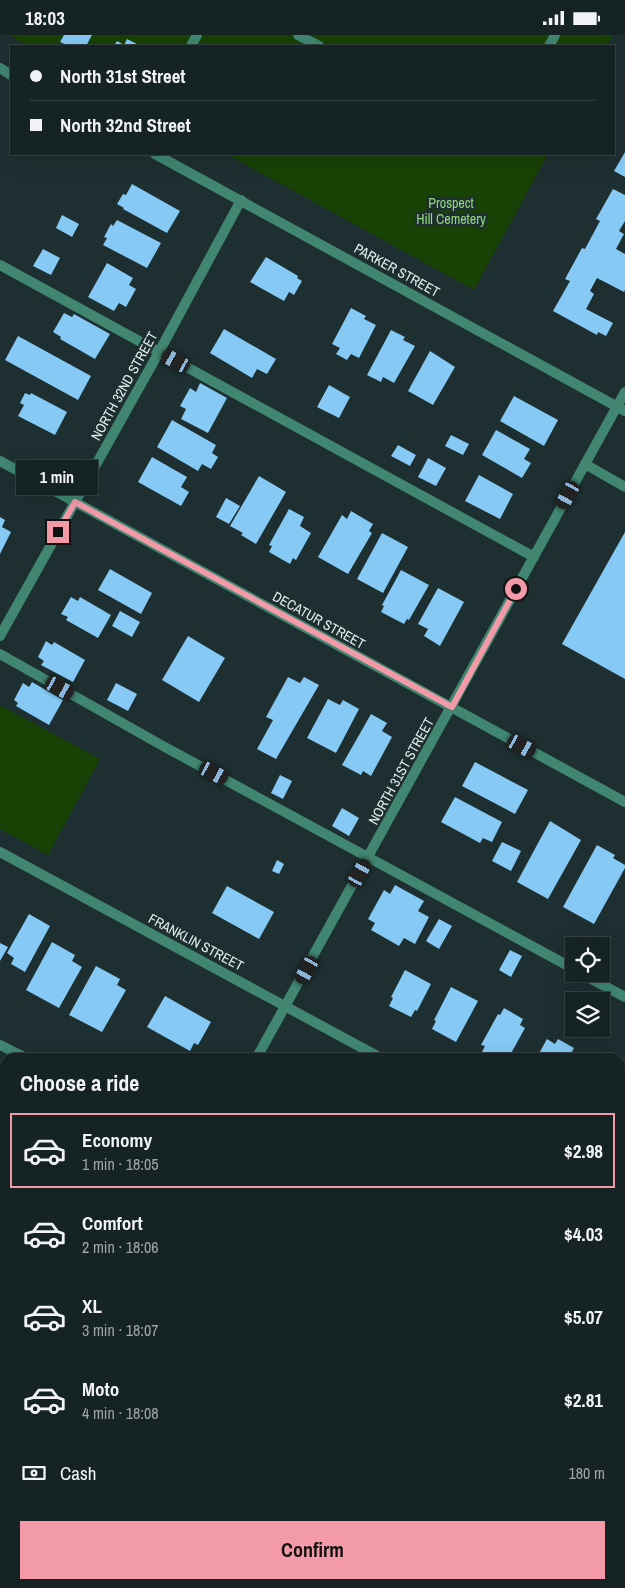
<!DOCTYPE html>
<html lang="en">
<head>
<meta charset="utf-8">
<style>
  body { margin:0; font-family:"Archivo Narrow",sans-serif; background:#232f32; color:#f1f3f6; height:100vh; display:flex; flex-direction:column; font-size:19px; white-space:nowrap }
  * { box-sizing:border-box; margin:0 }
  p { font-size:16px; color:#9ea4a7 }
  .icon { flex:none; width:28px; height:28px; fill:none; stroke:currentColor; stroke-width:2; stroke-linecap:round; stroke-linejoin:round }
  .map { position:relative; flex:1; overflow:hidden }
  .sheet { position:absolute; left:0px; top:1018px; width:625px; height:536px; display:flex; flex-direction:column; background:#162325; border-radius:15px 15px 0 0; box-shadow:0 5px 20px #0002,0 0 0 1px #354042 }
  .sheet>* { flex:none }
  .guide { position:absolute; left:10px; top:10px; width:605px; height:110px; border-radius:0px; box-shadow:0 5px 20px #0002,0 0 0 1px #354042; display:grid; align-content:center; height:110px; padding:0 20px; background:#162325 }
  .tools { position:absolute; left:565px; top:902px; display:grid; gap:10px }
  .tools a { display:grid; place-items:center; width:45px; height:45px; border-radius:0px; background:#162325; box-shadow:0 5px 20px #0002,0 0 0 1px #354042; font-size:25px }
  .end { position:absolute; width:22px; height:22px; margin:-11px; border:6px solid #f39aa9; background:#111; box-shadow:0 0 0 2px #111 }
  .from { border-radius:50% }
  .bubble { position:absolute; height:35px; border-radius:0px; background:#162325; box-shadow:0 5px 20px #0002,0 0 0 1px #354042; font-size:16px; font-weight:700; line-height:35px; text-align:center }
  .car { position:absolute; width:15px; height:30px; margin:-15px -8px; border-radius:6px; box-shadow:0 0 4px 1px #0007; background:linear-gradient(#222 24%,#8ab4d8 0 40%,#222 0 76%,#8ab4d8 0 86%,#222 0) }
  .guide b { display:flex; align-items:center; gap:18px; height:48px; font-size:19px }
  .guide b+b { border-top:1px solid #354042 }
  .guide i { width:12px; height:12px; background:#f1f3f6 }
  ul { padding:0; list-style:none }
  li { display:flex; align-items:center; gap:15px; height:75px; margin:0 10px 8px; padding:0 10px; border:2px solid transparent; border-radius:0px }
  li div { flex:1 }
  li b { display:block; font-size:19px }
  li em { font-style:normal; font-weight:700 }
  li.current { border-color:#f39aa9 }
  li>.icon { width:45px; height:45px; stroke-width:1.5 }
  h2 { padding:0 20px; font-size:22px; line-height:60px }
  .pay { display:flex; align-items:center; gap:12px; height:55px; padding:0 20px; font-size:19px }
  .pay p { margin-inline-start:auto }
  .cta { display:flex; gap:10px; margin-top:auto; padding:10px 20px }
  .cta a { flex:1; height:58px; border-radius:0px; background:#f39aa9; color:#111; font-size:20px; font-weight:700; line-height:58px; text-align:center }
  .status { display:flex; justify-content:space-between; align-items:center; height:35px; padding:0 25px; background:#162325; direction:ltr }
  .status svg { height:14px; fill:currentColor }
  .map>svg:first-child { display:block }
  .green { fill:#174105 }
  .building { fill:#85c9f4 }
  .lines { fill:none; stroke-linecap:round; stroke-linejoin:round }
  .service { stroke:#408671; stroke-width:10 }
  .minor { stroke:#408671; stroke-width:10 }
  .tertiary { stroke:#408671; stroke-width:10 }
  .secondary { stroke:#3eb998; stroke-width:10 }
  .route { stroke:#f39aa9; stroke-width:6 }
  .labels { text-anchor:middle; stroke-width:5; stroke-linejoin:round; paint-order:stroke }
  .park-label { font-size:14px; fill:#92d97b; stroke:#1e2f31 }
  .street-label { font-size:14px; fill:#e0ebec; stroke:#1e2f31 }
</style>
</head>
<body>
<div class="status"><b>18:03</b><svg viewBox="0 0 49 12"><path d="M0 12V9h3v3zM5 12V6h3v6zM10 12V3h3v9zM15 12V0h3v12zM26 1h20v11H26zM47 4h2v5h-2z"/></svg></div>
<div class="map">
<svg width="625" height="1553" viewBox="0 0 625 1553">
  <rect width="100%" height="100%" fill="#1e2f31"/>
  <path class="green" d="M9 0H613L607 11H29Z
    M226 119H548L474 255Z
    M0 670 100 724 48 820 0 794Z"/>
  <path class="building" d="M64 0H92L86 11H69L60 7Z
    M127 4 141 11H114L117 6 124 10Z
    M625 117V142L614 136Z
    M132 149 180 176 167 198 123 174 124 173 117 169 123 159 126 160Z
    M613 154 625 160V186L619 196 624 199 616 214 625 219V255L624 257 597 243 590 256 594 259 586 274 613 288 606 301 598 297 597 300 553 276 570 246 565 244 582 213 585 214 600 186 596 184Z
    M62 180 79 189 72 202 56 193Z
    M117 185 161 208 147 233 103 210 107 203 104 202 111 189 113 191Z
    M43 214 60 223 51 240 33 231Z
    M266 222 298 241 297 243 302 246 294 260 289 257 284 266 250 247Z
    M107 228 133 243 129 250 136 254 126 272 119 268 114 276 88 262Z
    M351 273 366 281 364 284 376 290 359 323 351 319 347 325 336 319 340 313 332 309Z
    M64 278 72 282 74 279 110 299 95 324 60 304 61 302 53 297Z
    M224 294 276 324 267 339 257 334 252 343 210 318Z
    M391 295 405 302 403 305 415 311 394 348 383 342 381 347 367 340Z
    M18 301 91 341 78 365 5 325Z
    M430 316 455 332 433 370 408 356Z
    M200 348 227 363 208 398 181 384 186 374 180 371 190 353 196 357Z
    M329 350 350 362 339 383 317 372Z
    M25 358 30 360 31 358 67 377 55 400 18 381 24 370 20 368Z
    M514 361 558 385 544 411 500 386Z
    M172 385 216 410 212 418 218 422 211 434 202 429 198 436 157 412Z
    M496 395 530 414 524 424 531 428 522 443 482 420Z
    M451 400 469 409 463 420 445 411Z
    M398 410 416 420 410 431 391 421Z
    M152 422 187 442 181 452 189 457 181 471 138 447Z
    M428 423 446 433 436 451 418 442Z
    M479 440 513 459 500 484 465 466Z
    M259 441 286 457 256 509 241 500 243 498 230 491Z
    M226 463 240 471 229 489 216 482Z
    M289 474 304 482 300 491 311 498 296 525 293 523 290 529 269 517 272 511 269 510Z
    M351 476 373 489 369 496 372 498 348 539 318 522 342 480 347 484Z
    M0 482 5 485 2 492 11 497 0 519Z
    M625 497V644L562 609Z
    M382 498 408 512 383 558 357 544Z
    M110 534 152 558 141 579 98 555Z
    M401 535 429 550 409 585 407 584 404 589 381 577 384 571 382 570Z
    M438 553 464 567 440 611 424 601 428 594 418 589Z
    M71 562 78 566 80 562 111 580 98 603 66 585 68 582 61 579Z
    M120 576 140 587 132 602 112 591Z
    M188 601 225 623 199 667 162 645Z
    M46 606 52 610 54 607 85 625 73 647 41 630 44 626 38 622Z
    M288 642 300 648 304 642 319 650 276 724 257 714 273 685 266 682Z
    M32 647 63 665 49 690 16 671 18 668 14 665 23 648 29 652Z
    M116 648 137 659 128 676 107 665Z
    M328 664 340 670 343 665 359 674 336 718 307 703Z
    M371 679 387 688 382 696 392 702 371 741 363 736 361 740 342 730Z
    M475 727 528 755 515 779 462 751Z
    M280 740 292 746 283 764 271 758Z
    M455 762 502 787 492 807 483 803 480 808 441 787Z
    M342 773 359 783 349 801 332 791Z
    M550 786 581 805 548 864 517 847Z
    M502 807 521 816 511 836 492 826Z
    M597 810 615 820 613 823 625 830V833L594 889 563 872Z
    M277 825 284 829 279 839 272 836Z
    M395 850 424 866 418 876 429 882 415 909 404 903 399 911 371 895 375 888 368 884 384 855 390 859Z
    M227 851 274 877 259 904 212 878Z
    M29 879 50 891 25 937 11 929 14 923 7 918Z
    M439 884 452 891 439 914 426 906Z
    M52 907 75 920 72 926 82 932 59 973 26 955Z
    M0 908 8 912 0 926Z
    M510 915 522 921 511 942 499 935Z
    M96 931 120 944 117 950 126 955 102 997 69 980Z
    M405 935 431 949 417 976 415 975 411 982 389 971 393 963 391 962Z
    M451 952 478 966 456 1007 432 994 436 986 434 985Z
    M165 961 211 987 198 1010 194 1008 190 1016 147 992Z
    M504 973 523 984 520 990 525 993 509 1022H487L481 1019 485 1011 481 1010 498 979 500 980Z
    M547 1004 555 1009 558 1004 574 1013 569 1022H537Z
    M625 1068V1106L620 1103V1077Z
    M0 1084 5 1086V1123L0 1132Z
    M5 1131V1163L1 1161 5 1155 0 1152V1139Z
    M0 1269 5 1272V1315L0 1312Z
    M0 1338 5 1341V1360L0 1369Z
    M20 1549H65L73 1553H20L19 1552Z
    M89 1549H109L111 1550 109 1553H87Z
    M400 1549H434L436 1550 434 1553H398Z
    M528 1549H552L559 1553H525Z"/>
  <g class="lines">
    <path class="service" d="M298 0 319 11
      M191 11 197 0
      M549 11 555 0
      M0 230 534 522
      M585 429 625 452
      M0 619 163 711 574 934
      M582 939 625 962
      M0 1010 24 1022
      M620 1372 625 1375
      M0 1410 5 1412
      M620 1457 625 1449
      M620 1467 625 1470
      M258 1549 266 1553"/>
    <path class="minor" d="M0 426 625 767
      M0 601 159 317 241 165
      M0 817 379 1022
      M257 1022 625 357
      M620 1154 625 1157
      M0 1213 5 1216
      M0 1486 5 1477
      M617 1549 625 1553"/>
    <path class="tertiary" d="M0 33 11 40
      M155 119 625 376"/>
    <path class="secondary" d="M620 1320 625 1312
      M484 1553 487 1549"/>
  </g>
  <g class="lines">
    <path class="route" d="M58 497 75 467 452 672 516 554"/>
  </g>
  <g class="labels">
    <g class="park-label">
      <text x="451" y="173">Prospect<tspan x="451" dy="16">Hill Cemetery</tspan></text>
    </g>
    <g class="street-label">
      <text transform="translate(397 235) rotate(29)" y="5">PARKER STREET</text>
      <text transform="translate(124 351) rotate(-61)" y="5">NORTH 32ND STREET</text>
      <text transform="translate(319 585) rotate(29)" y="5">DECATUR STREET</text>
      <text transform="translate(401 736) rotate(-61)" y="5">NORTH 31ST STREET</text>
      <text transform="translate(196 907) rotate(28)" y="5">FRANKLIN STREET</text>
    </g>
  </g>
</svg>
<div class="tools">
<a><svg class="icon" aria-label="locate" viewBox="0 0 24 24"><circle cx="12" cy="12" r="6"/><path d="M12 2v4M12 18v4M2 12h4M18 12h4"/></svg></a>
<a><svg class="icon" aria-label="layers" viewBox="0 0 24 24"><path d="M12 4l9 5-9 5-9-5zM3 14l9 5 9-5"/></svg></a>
</div>
<i class="end from" style="left:516px;top:554px"></i>
<i class="end" style="left:58px;top:497px"></i>
<div class="bubble" style="left:16px;top:425px;width:82px">1 min</div>
<i class="car" style="left:176px;top:326px;rotate:299deg"></i>
<i class="car" style="left:568px;top:460px;rotate:209deg"></i>
<i class="car" style="left:60px;top:653px;rotate:119deg"></i>
<i class="car" style="left:522px;top:711px;rotate:119deg"></i>
<i class="car" style="left:214px;top:738px;rotate:118deg"></i>
<i class="car" style="left:360px;top:838px;rotate:29deg"></i>
<i class="car" style="left:307px;top:935px;rotate:209deg"></i>
<div class="guide">
<b><i class="from"></i>North 31st Street</b>
<b><i></i>North 32nd Street</b>
</div>
<section class="sheet">
<h2>Choose a ride</h2>
<ul>
<li class="current"><svg class="icon" aria-label="car" viewBox="0 0 24 24"><path d="M5 17H2v-5l4-1 3-4h7l3 4 3 1v5h-3M9 17h6M6 11h13"/><circle cx="7" cy="17" r="2"/><circle cx="17" cy="17" r="2"/></svg><div><b>Economy</b><p>1 min · 18:05</p></div><em>$2.98</em></li>
<li><svg class="icon" aria-label="car" viewBox="0 0 24 24"><path d="M5 17H2v-5l4-1 3-4h7l3 4 3 1v5h-3M9 17h6M6 11h13"/><circle cx="7" cy="17" r="2"/><circle cx="17" cy="17" r="2"/></svg><div><b>Comfort</b><p>2 min · 18:06</p></div><em>$4.03</em></li>
<li><svg class="icon" aria-label="car" viewBox="0 0 24 24"><path d="M5 17H2v-5l4-1 3-4h7l3 4 3 1v5h-3M9 17h6M6 11h13"/><circle cx="7" cy="17" r="2"/><circle cx="17" cy="17" r="2"/></svg><div><b>XL</b><p>3 min · 18:07</p></div><em>$5.07</em></li>
<li><svg class="icon" aria-label="car" viewBox="0 0 24 24"><path d="M5 17H2v-5l4-1 3-4h7l3 4 3 1v5h-3M9 17h6M6 11h13"/><circle cx="7" cy="17" r="2"/><circle cx="17" cy="17" r="2"/></svg><div><b>Moto</b><p>4 min · 18:08</p></div><em>$2.81</em></li>
</ul>
<div class="pay"><svg class="icon" aria-label="cash" viewBox="0 0 24 24"><path d="M3 7h18v10H3z"/><circle cx="12" cy="12" r="2"/></svg>Cash<p>180 m</p></div>
<div class="cta"><a>Confirm</a></div>
</section>
</div>
</body>
</html>
